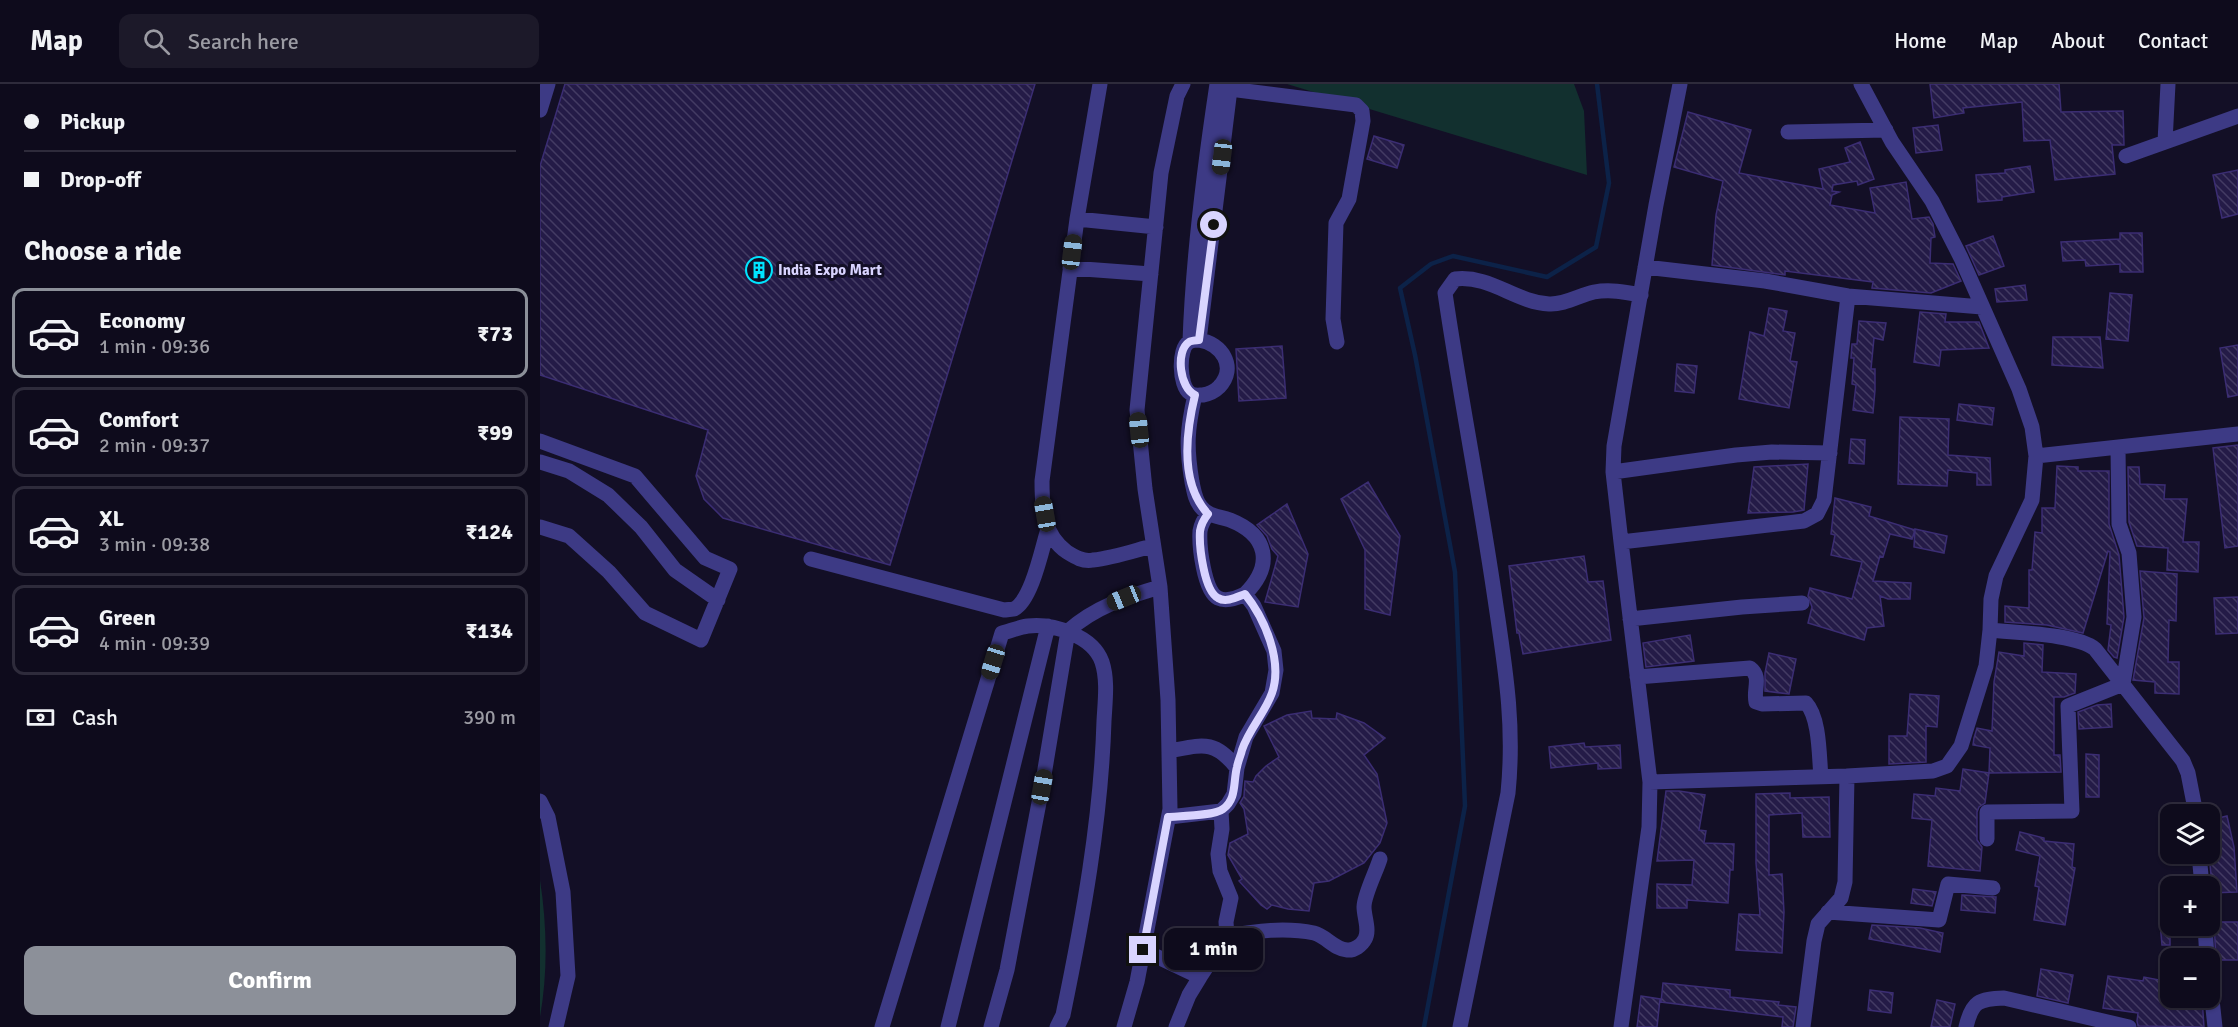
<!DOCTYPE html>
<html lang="en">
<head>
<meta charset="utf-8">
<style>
  body { margin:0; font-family:Signika,sans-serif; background:#1c1929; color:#f1f3f6; height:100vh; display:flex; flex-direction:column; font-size:22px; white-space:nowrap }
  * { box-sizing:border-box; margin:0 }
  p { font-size:20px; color:#9b9ba3 }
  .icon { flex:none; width:33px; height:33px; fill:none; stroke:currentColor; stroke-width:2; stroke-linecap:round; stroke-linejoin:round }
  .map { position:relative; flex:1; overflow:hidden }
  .panel { display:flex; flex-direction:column; background:#0e0b1c; width:540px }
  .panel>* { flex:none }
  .banner { display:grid; align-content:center; height:132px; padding:0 24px; background:#0e0b1c }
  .buttons { position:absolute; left:1620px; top:720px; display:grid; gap:12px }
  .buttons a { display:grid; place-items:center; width:60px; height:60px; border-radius:12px; background:#0e0b1c; box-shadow:0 2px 4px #0004,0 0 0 2px #2e2b3b; font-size:30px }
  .end { position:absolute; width:27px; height:27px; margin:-14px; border:8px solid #d9d4ff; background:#111; box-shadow:0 0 0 3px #111 }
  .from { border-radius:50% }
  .bubble { position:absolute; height:42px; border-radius:12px; background:#0e0b1c; box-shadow:0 2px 4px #0004,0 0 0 2px #2e2b3b; font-size:20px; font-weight:700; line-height:42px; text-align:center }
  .car { position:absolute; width:18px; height:36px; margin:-18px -9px; border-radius:8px; box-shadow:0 0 4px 2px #0007; background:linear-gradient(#222 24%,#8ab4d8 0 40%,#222 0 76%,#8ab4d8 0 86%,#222 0) }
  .banner b { display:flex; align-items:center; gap:21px; height:57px; font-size:22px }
  .banner b+b { border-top:2px solid #2e2b3b }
  .banner i { width:15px; height:15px; background:#f1f3f6 }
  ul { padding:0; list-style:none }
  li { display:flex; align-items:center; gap:18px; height:90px; margin:0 12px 9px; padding:0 12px; border:3px solid #2e2b3b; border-radius:12px }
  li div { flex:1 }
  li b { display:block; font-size:22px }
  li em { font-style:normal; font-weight:700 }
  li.active { border-color:#8c9099 }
  li>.icon { width:54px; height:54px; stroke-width:1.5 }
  h2 { padding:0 24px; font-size:27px; line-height:72px }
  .pay { display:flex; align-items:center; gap:15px; height:66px; padding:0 24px; font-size:22px }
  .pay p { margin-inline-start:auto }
  .button { display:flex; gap:12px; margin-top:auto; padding:12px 24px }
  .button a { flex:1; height:69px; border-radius:12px; background:#8c9099; color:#fff; font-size:24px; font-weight:700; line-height:69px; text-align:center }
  header { display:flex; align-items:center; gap:36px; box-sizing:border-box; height:84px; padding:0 30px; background:#0e0b1c; border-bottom:2px solid #2e2b3b }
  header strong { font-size:28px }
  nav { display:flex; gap:33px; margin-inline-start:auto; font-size:21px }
  .search { width:420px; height:54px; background:#1c1929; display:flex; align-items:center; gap:15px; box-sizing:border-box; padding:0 21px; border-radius:12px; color:#9b9ba3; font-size:22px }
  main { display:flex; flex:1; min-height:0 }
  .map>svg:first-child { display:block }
  .park { fill:#12302f }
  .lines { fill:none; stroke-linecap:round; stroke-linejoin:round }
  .stream { stroke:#0c2248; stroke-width:4.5 }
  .building { fill:url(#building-back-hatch); stroke:#3b2d73; stroke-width:1.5 }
  .minor { stroke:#3d3a85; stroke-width:15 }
  .route { stroke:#d9d4ff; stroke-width:8 }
  .labels { text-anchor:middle; stroke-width:6; stroke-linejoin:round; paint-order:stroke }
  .poi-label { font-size:15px; font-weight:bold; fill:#d9d4ff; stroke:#130f26; text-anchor:start }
</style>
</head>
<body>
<header>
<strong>Map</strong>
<div class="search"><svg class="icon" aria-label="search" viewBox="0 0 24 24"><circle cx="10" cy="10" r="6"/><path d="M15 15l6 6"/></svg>Search here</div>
<nav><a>Home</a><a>Map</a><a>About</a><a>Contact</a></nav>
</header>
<main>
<section class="panel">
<div class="banner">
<b><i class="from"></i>Pickup</b>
<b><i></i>Drop-off</b>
</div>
<h2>Choose a ride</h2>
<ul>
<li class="active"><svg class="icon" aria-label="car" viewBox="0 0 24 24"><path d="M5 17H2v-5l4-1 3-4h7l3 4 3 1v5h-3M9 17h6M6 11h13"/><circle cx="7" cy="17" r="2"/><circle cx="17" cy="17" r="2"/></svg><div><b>Economy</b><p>1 min · 09:36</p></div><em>₹73</em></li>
<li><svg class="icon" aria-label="car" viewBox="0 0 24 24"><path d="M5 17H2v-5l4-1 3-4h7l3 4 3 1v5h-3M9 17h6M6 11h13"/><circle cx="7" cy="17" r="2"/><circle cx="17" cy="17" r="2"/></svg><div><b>Comfort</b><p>2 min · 09:37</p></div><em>₹99</em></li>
<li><svg class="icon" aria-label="car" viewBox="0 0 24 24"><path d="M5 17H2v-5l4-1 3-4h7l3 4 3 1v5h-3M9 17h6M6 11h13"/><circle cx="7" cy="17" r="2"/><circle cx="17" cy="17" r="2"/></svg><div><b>XL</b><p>3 min · 09:38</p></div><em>₹124</em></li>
<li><svg class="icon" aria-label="car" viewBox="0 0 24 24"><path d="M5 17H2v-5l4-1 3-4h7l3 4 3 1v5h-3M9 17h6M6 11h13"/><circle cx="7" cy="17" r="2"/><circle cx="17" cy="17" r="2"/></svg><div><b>Green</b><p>4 min · 09:39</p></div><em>₹134</em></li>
</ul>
<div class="pay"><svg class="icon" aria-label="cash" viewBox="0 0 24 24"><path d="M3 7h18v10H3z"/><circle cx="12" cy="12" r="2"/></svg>Cash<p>390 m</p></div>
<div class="button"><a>Confirm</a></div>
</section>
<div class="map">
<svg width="1698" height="943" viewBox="0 0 1698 943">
  <defs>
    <pattern id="building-back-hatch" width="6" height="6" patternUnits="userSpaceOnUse" patternTransform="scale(1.5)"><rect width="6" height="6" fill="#241b47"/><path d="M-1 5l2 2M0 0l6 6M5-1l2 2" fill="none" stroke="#433b63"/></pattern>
  </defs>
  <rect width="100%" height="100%" fill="#130f26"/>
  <path class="park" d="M747 0H1034L1044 27 1047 91Z
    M0 796C7 841 8 888 0 933Z"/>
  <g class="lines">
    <path class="stream" d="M884 943 925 722 915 488 875 271 860 204 891 180 913 172 1007 193 1056 163 1069 99 1057 0"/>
  </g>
  <path class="building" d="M25 0H495L350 481 183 434 164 415 156 392 168 346 0 291V82Z
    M1390 0H1519L1521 28 1583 27 1584 61H1572L1575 90 1515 96 1510 56 1484 57 1482 18 1423 24 1424 29 1394 34Z
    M1148 28 1211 46 1199 89 1283 105 1279 85 1310 78 1305 64 1320 58 1334 95 1318 101 1317 97 1293 101 1292 107 1299 108 1292 111 1290 121 1335 129 1330 104 1366 98 1372 135 1389 133 1393 140 1395 153 1391 154 1390 179 1413 180 1421 197 1391 209 1332 204 1333 198 1245 187V191L1172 181 1176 131 1183 97 1134 83Z
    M1398 41 1402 66 1376 69 1373 44Z
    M834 52 864 61 857 84 827 75Z
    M1490 82 1494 108 1462 113V116L1438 118 1436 91 1465 89V86Z
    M1698 86V130L1682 134 1673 91Z
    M1580 149H1602L1603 188H1580V180L1546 182 1545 176 1523 177 1521 158 1580 155Z
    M1453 152 1464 182 1439 191 1426 162Z
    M1485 201 1487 216 1457 218 1455 205Z
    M1570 209 1592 211 1588 257 1566 255Z
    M1229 224 1247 227 1243 247 1255 249 1250 277 1257 278 1249 324 1199 315 1210 248 1224 252Z
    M1380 228 1406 230 1405 238H1439L1449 264 1401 266 1399 282 1374 278Z
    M1319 237 1346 239 1343 256 1334 254 1331 285H1335V306L1333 329 1313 326 1316 301 1312 300 1314 274H1311L1312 260H1317Z
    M1513 253H1560L1563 284 1512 281Z
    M1698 261V311L1688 313 1680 264Z
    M742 262 746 314 699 317 696 265Z
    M1137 280 1157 282 1154 309 1135 307Z
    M1419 320 1454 324 1452 341 1417 336Z
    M1360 333 1409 335 1408 371 1450 374 1451 401H1437V389L1408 386 1407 402 1358 400Z
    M1311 355 1325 356 1324 380 1309 379Z
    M1698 361V462L1685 464 1673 364Z
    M1268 380 1264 426 1253 428 1208 429 1214 383Z
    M1517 382 1538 383V387H1569V440L1579 471 1584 533 1577 574 1574 573 1568 566 1571 541 1567 540 1570 468 1568 467 1543 549 1507 541 1465 538V522L1489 524V486H1492L1495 448 1502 449V424H1515Z
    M1588 383H1599L1600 400 1625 401 1624 415H1647L1643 458H1659L1658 488 1627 486 1628 464 1597 462 1589 438Z
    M828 398 860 452 850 531 825 525V466L801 415Z
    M1295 414 1331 423 1329 432 1375 446 1372 455 1350 450 1343 473 1340 472 1333 497 1371 499 1370 515H1348L1340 512 1344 542 1327 544 1324 556 1268 539 1272 523 1268 512 1270 504 1312 515 1322 478 1291 471 1295 451 1291 450Z
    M747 420 768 470 758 523 725 518 738 472 732 465 727 452 717 441Z
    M1375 445 1407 452 1404 469 1374 463Z
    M1044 472 1048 498 1063 497 1071 556 983 570 979 549H977L969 482Z
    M1600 487 1637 490 1636 537 1629 536 1628 578H1639V610L1615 609V598L1593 596 1604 534Z
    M1698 513V549L1676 550 1674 514Z
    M1150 551 1154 577 1106 583 1103 559Z
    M1484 559 1503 561 1502 588 1536 590 1535 609 1524 613H1514V671H1520L1521 688 1449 689 1450 664 1433 661 1434 654 1437 644 1452 647 1454 598 1459 568 1484 572Z
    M1229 569 1256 575 1249 610 1225 607V589Z
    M1370 610 1399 612 1397 643 1386 642V678L1349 680V652H1367Z
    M1571 620 1572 643 1539 645 1538 628 1557 621Z
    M771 627 772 634 796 635 797 629 824 639 845 654 824 671 837 690 847 739 840 759 824 779 789 797 774 799 769 827 748 825 732 821 727 825 721 821 699 797 702 795 688 771 690 759 708 750 704 725 700 719 704 712 705 697 713 698 716 692 726 682 739 673 724 642 747 631Z
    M1044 659 1045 663 1080 661 1081 684 1058 685V679L1011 684 1009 663Z
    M1546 670 1559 671V713H1546Z
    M1423 685 1449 689 1445 719 1439 723 1437 728V756L1442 763 1440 787 1388 782 1392 736 1372 734 1374 710 1395 712 1396 704 1420 707Z
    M1126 707H1139L1165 711 1159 746 1166 747 1164 759 1194 760 1193 786H1190L1188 819 1147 816V824H1117V800L1152 801 1154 776 1117 777Z
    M1250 709V714L1289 713 1290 753H1263L1262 729 1229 731V791L1242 790 1244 828 1242 869 1196 866 1199 830 1220 831 1216 779V710Z
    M1687 732 1694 763 1697 808 1670 809 1672 801 1669 770 1670 736Z
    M1480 748 1504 754V757L1534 760 1532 783 1535 784 1525 841 1494 836 1499 803 1495 802 1500 772 1476 766Z
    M1373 805 1396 808 1392 822 1371 819Z
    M1422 811 1456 813 1455 829 1421 826Z
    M1630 826V861H1622L1619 827Z
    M1674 838H1698V876H1676Z
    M1332 841 1380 844 1403 849 1400 868 1329 855Z
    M1501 885 1533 891 1528 919 1497 912Z
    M1568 892 1603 897 1604 893 1630 898V914H1662L1664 943 1598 942 1597 937 1598 929 1563 924Z
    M1123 899 1190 906V913L1239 918 1238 921 1256 923 1253 943H1242L1243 933 1121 918Z
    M1330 906 1353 909 1351 929 1328 926Z
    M1101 912 1120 915 1117 943H1097Z
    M1397 916 1415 920 1410 943H1391Z"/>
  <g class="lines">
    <path class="minor" d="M560 0 537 135 502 397C502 424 503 451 527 468 535 473 543 478 553 476 573 474 593 467 612 462
      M1321 0 1352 58 1392 117 1421 174 1479 305 1492 343 1496 372
      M690 5 816 21 822 27 823 37 809 115 796 139 793 235 797 258
      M0 26 8 0
      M1248 48 1346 46
      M1625 58 1628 0
      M1586 72 1698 32
      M537 135 616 143
      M1105 183 1225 197 1308 212 1442 223
      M530 184 611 190
      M659 256 690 5 682 1
      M659 256C681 259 698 283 679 303 675 307 669 310 663 311 659 311 653 312 650 309 639 302 638 264 649 258 652 256 656 256 659 256Z
      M650 257C653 171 664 86 677 0
      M655 311C647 345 646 363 652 398 654 407 655 416 661 423 669 433 679 432 690 436 728 451 734 481 705 510L714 522 734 567 736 586 732 609 706 653 697 684
      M0 357 95 392 165 474 190 485 161 556 105 529 69 488 29 452 0 443
      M0 378 29 387 68 411 101 443 135 486 178 516
      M1073 388 1196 371 1232 368 1290 369
      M668 430C664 435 661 441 660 447 659 462 664 507 678 514 686 518 697 514 705 510
      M1081 458 1264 437 1277 430 1284 416 1308 212
      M271 475 464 526C466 526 472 525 474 525 492 516 502 464 508 445
      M1090 535 1202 523 1262 519
      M1450 546C1477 549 1537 550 1555 565L1643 677 1648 689 1656 730
      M1097 593 1210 584C1222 593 1213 605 1216 618L1222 620 1266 619C1280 634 1279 673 1281 693
      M1307 692 1393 687 1407 682 1421 662 1446 582 1450 546 1451 515 1456 492 1492 416 1496 372 1698 350
      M1110 698 1307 692 1305 798 1301 814 1278 840 1274 857 1263 943
      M0 717 8 733 23 808 28 892 16 943
      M681 727 682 745 678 770 680 787 691 814 686 838 687 852
      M629 733 681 727 688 720 694 710 697 684C674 655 662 661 629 667
      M1447 755V728L1532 727 1528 622 1583 600 1594 533 1589 469 1579 440 1578 364
      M1659 770 1662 802
      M1288 828 1399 836 1408 800 1453 804
      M1665 842 1667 874
      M603 866 660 893 687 852C716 847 745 843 774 849 786 852 794 865 807 866 814 867 822 861 825 855 830 846 824 833 824 823 824 811 836 788 840 775
      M1670 897 1675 943
      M342 943 462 549C470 547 480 543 488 542 513 539 553 552 562 578 568 596 565 618 564 637 561 736 543 834 523 931L517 943
      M408 943 508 542
      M451 943 467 886 502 703 528 547C555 523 586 513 620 503
      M584 943 597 898 630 725 628 616 620 503 605 405 597 326 621 89 637 12 643 0
      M636 943 649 911 660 893
      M920 943 968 709C975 640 965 583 955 515 940 412 920 311 905 209L915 195C951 191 975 218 1009 220 1024 221 1040 211 1054 208 1070 205 1085 208 1101 211
      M1081 943 1109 743 1110 698 1081 458 1073 388 1074 362 1116 121 1140 0
      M1426 943C1432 917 1439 915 1464 914L1589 943"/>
  </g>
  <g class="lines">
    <path class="route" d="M603 866 628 733C640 732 674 732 683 725 697 715 693 698 697 683 698 677 701 671 702 666 709 645 725 629 732 609 743 577 725 535 705 510 697 513 686 519 678 514 664 507 659 462 660 447 661 441 664 435 668 430 640 400 646 348 655 311 640 305 635 267 649 258 650 257 657 256 659 256L674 141"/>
  </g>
  <defs>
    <symbol id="building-ring" viewBox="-11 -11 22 22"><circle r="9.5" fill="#130f26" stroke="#00e5ff" stroke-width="1.5"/><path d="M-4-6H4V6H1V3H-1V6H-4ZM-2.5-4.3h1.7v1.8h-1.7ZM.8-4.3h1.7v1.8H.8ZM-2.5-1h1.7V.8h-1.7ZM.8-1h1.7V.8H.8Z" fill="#00e5ff"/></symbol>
  </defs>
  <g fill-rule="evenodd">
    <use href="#building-ring" x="204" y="171" width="30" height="30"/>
  </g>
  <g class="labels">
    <g class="poi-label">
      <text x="238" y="191">India Expo Mart</text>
    </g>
  </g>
</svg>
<div class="buttons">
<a><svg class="icon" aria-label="layers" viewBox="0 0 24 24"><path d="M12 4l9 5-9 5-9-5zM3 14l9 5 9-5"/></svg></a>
<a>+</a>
<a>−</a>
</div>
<i class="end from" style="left:674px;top:141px"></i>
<i class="end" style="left:603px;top:866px"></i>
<div class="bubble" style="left:624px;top:844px;width:99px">1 min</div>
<i class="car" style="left:682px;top:73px;rotate:187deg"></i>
<i class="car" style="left:532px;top:168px;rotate:7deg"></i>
<i class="car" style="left:599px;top:346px;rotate:354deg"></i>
<i class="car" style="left:505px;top:430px;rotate:350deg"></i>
<i class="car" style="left:584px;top:514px;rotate:248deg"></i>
<i class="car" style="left:453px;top:578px;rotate:197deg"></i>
<i class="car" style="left:502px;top:703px;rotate:10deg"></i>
</div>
</main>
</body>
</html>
